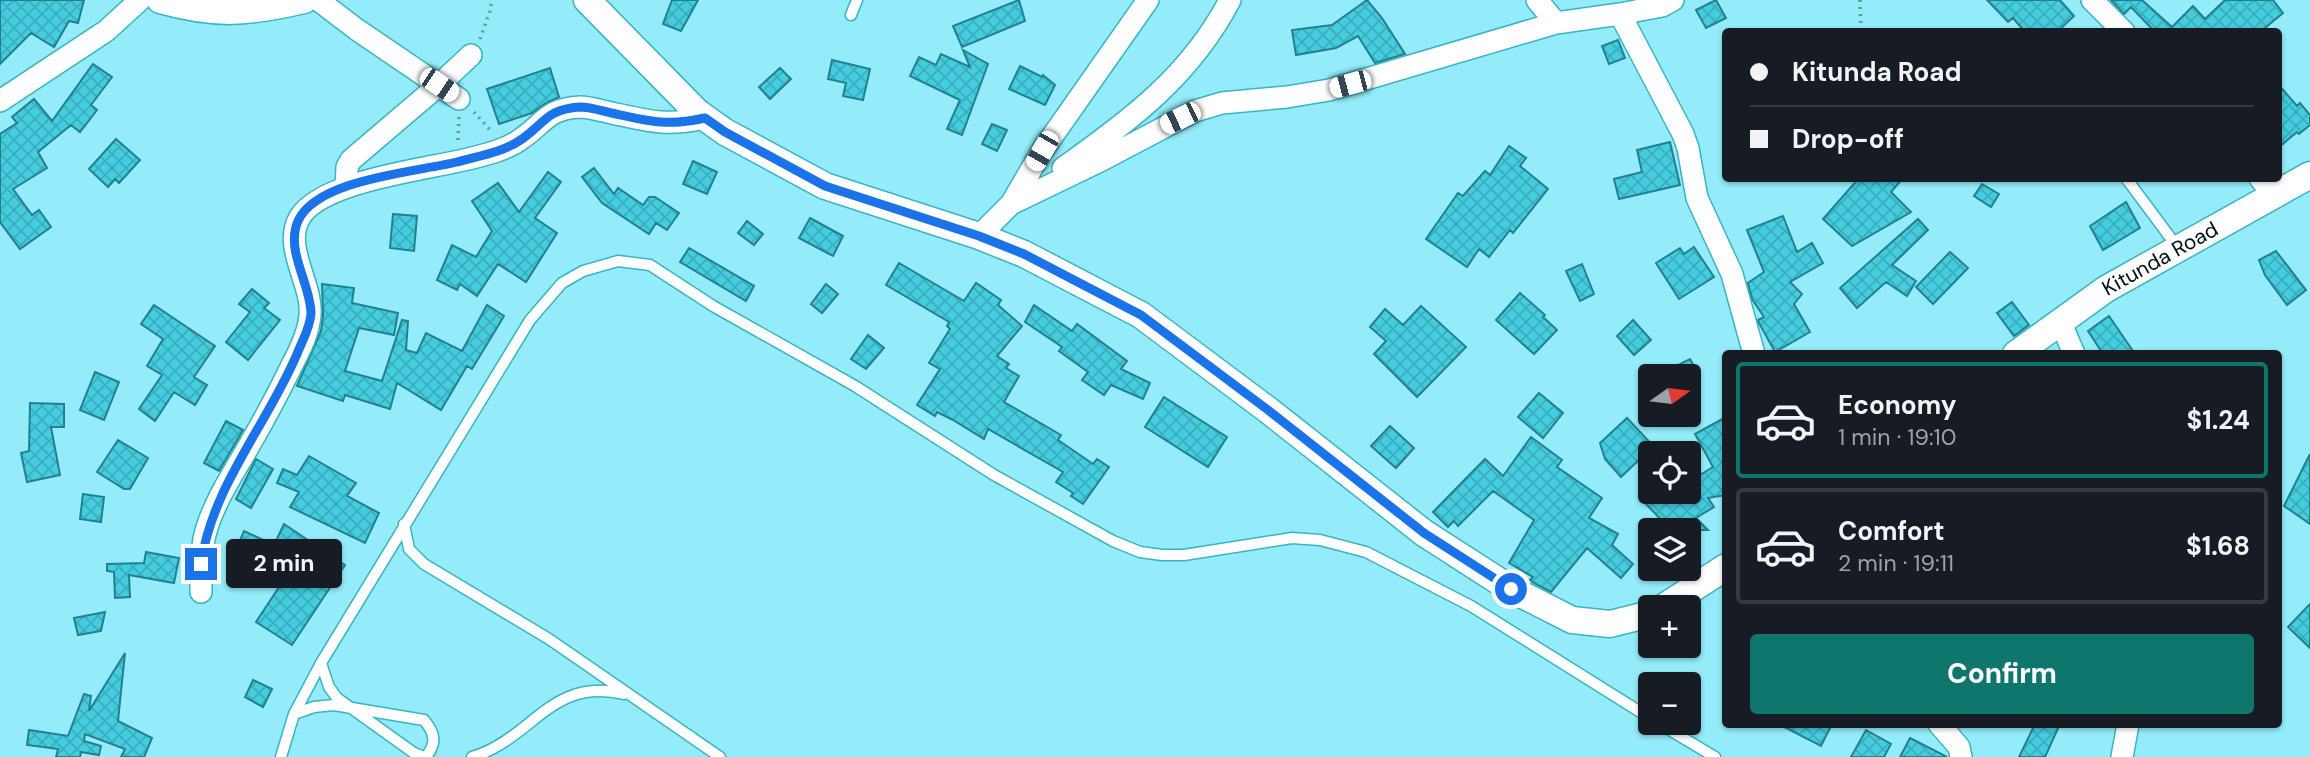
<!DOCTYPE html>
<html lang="en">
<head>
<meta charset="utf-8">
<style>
  body { margin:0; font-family:"DM Sans",sans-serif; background:#242831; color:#f1f3f6; height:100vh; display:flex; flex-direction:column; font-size:26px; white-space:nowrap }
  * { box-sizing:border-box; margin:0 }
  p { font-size:23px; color:#9ea1a6 }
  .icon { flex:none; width:38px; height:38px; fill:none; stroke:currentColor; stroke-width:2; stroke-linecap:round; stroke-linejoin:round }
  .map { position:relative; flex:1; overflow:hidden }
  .side { position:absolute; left:1722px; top:350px; width:560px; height:378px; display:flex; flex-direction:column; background:#171b24; border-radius:7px; box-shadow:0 2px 5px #0004 }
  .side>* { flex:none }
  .guide { position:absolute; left:1722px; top:28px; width:560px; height:154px; border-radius:7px; box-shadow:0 2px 5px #0004; display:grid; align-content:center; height:154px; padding:0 28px; background:#171b24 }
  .needle { width:46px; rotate:76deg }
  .tools { position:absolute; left:1638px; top:364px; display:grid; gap:14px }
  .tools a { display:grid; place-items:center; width:63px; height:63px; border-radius:7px; background:#171b24; box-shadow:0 2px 5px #0004; font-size:35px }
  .end { position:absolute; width:32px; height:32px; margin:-16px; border:9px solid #1a73e8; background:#fff; box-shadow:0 0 0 4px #fff }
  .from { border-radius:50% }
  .bubble { position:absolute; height:49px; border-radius:7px; background:#171b24; box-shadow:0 2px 5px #0004; font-size:23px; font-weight:700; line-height:49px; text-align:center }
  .car { position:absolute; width:21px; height:42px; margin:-21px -10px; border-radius:9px; box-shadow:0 0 5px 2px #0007; background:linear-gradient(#fff 24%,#345 0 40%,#fff 0 76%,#345 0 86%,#fff 0) }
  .guide b { display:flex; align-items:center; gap:24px; height:66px; font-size:26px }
  .guide b+b { border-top:2px solid #363941 }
  .guide i { width:18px; height:18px; background:#f1f3f6 }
  ul { padding:12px 0 0; list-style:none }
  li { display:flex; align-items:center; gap:21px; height:116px; margin:0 14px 10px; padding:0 14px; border:4px solid #363941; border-radius:7px }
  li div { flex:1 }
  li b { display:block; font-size:26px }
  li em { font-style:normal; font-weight:700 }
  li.on { border-color:#0f766e }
  li>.icon { width:63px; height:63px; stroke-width:1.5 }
  .cta { display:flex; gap:14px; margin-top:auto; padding:14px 28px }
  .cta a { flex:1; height:80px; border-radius:7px; background:#0f766e; color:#fff; font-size:28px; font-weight:700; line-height:80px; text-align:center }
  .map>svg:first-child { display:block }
  .building { fill:url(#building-cross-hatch); stroke:#23818e; stroke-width:2 }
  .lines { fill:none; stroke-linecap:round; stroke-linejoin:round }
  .service-casing { stroke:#39b4c5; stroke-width:13 }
  .minor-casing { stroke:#39b4c5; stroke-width:24 }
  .tertiary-casing { stroke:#39b4c5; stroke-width:29 }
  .path { stroke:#5f9ca7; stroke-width:3.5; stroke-dasharray:2 5; stroke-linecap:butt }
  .service { stroke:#fff; stroke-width:10 }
  .minor { stroke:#fff; stroke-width:21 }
  .tertiary { stroke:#fff; stroke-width:26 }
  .route { stroke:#1a73e8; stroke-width:9 }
  .labels { text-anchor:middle; stroke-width:5; stroke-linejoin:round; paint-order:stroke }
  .street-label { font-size:21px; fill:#001115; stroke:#fcfcfc }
</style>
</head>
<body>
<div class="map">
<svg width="2310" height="757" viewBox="0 0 2310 757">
  <defs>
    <pattern id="building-cross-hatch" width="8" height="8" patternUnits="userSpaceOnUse" patternTransform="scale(1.75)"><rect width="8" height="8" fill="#44ccdf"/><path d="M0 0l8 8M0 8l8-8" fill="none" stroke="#3aaebe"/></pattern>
  </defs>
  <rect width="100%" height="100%" fill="#94ebf9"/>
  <path class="building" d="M0 0H84L78 23 69 21 54 47 31 33 0 64Z
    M672 0H698L681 31 663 24Z
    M1019 0 1025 21 962 47 953 26Z
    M1367 0 1382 18 1405 54 1375 63 1358 36 1336 48 1296 55 1292 30 1332 25Z
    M1716 0 1726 18 1706 28 1696 10Z
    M1987 0H2060L2074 16 2057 32H2025L2013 18 2008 22Z
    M2111 0H2142L2172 27 2193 6 2205 19 2225 0H2273L2283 13 2260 32H2155L2131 7 2124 14Z
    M1618 40 1625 58 1609 64 1602 46Z
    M963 50 988 64 962 135 947 129 960 100 910 76 919 57 936 65 941 54 970 67Z
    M832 60 870 69 863 100 843 96 846 83 828 79Z
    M93 64 112 77 91 105 97 110 80 132 71 125 38 152 47 168 13 189 32 215 39 210 51 227 20 249 0 222V134L17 123 12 117 34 99 52 121Z
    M1020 66 1042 77 1043 75 1055 85 1045 105 1009 89Z
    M550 68 559 97 546 103 532 113 499 124 487 89Z
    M780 68 791 79 770 99 759 87Z
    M2278 84 2297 106 2300 103 2310 115V125L2299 134 2297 132 2278 148Z
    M992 124 1007 130 997 151 982 144Z
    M116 139 140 160 119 183 115 179 108 187 89 169Z
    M1670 142 1680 185 1619 199 1614 179 1642 172 1637 150Z
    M1509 146 1526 158 1520 166 1548 189 1513 233 1510 230 1489 257 1479 249 1467 267 1426 239 1458 193 1463 196 1485 171 1490 175Z
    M693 161 717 172 707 194 683 184Z
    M594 168 614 194 618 188 643 205 649 197H655L679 213 667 230 656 223 649 234 602 203 582 177Z
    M548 172 561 182 535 218 557 233 526 282 498 264 477 296 460 284 457 290 437 280 452 245 476 257 492 231 472 201 498 183 519 212Z
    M1859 178H1903L1891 192 1911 212 1852 246 1823 219Z
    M1982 184 1999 194 1991 207 1974 196Z
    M2126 202 2140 228 2103 250 2090 226Z
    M393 214 417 216 414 251 390 248Z
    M1783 216 1797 252 1812 243 1823 263 1790 282 1802 294 1794 304 1810 332 1775 352 1759 323 1758 320 1764 317 1752 299 1748 283 1764 272 1747 230Z
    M810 218 843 236 833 256 799 238Z
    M1918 219 1928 230 1892 265 1916 281 1907 296 1886 282 1857 308 1840 288Z
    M747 221 763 234 754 245 738 233Z
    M1694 247 1714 277 1679 299 1656 263 1680 248 1684 254Z
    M689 248 754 286 746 301 680 262Z
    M2276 251 2306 290 2287 305 2265 275 2259 260Z
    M1950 252 1968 268 1933 304 1916 287Z
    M899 263 964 301 976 283 1001 300 998 305 1022 326 997 356 1009 364 1006 368 1019 376 1004 402 1061 435 1058 440 1093 464 1097 459 1109 467 1083 504 1071 496 1073 493 1056 482 1063 472 988 429 984 439 953 420 937 412 935 416 917 405 940 369 929 363 950 329 947 326 949 322 886 285Z
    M1582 264 1594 294 1580 301 1566 271Z
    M322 284 354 288 352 303 398 313 394 335 359 328 345 371 382 381 402 320 408 321 406 350 417 353 426 333 462 351 487 305 504 316 472 369 467 366 441 410 397 383 390 409 345 395 343 401 297 386 321 331 323 315Z
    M826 284 838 294 822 313 811 304Z
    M252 289 269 303 264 308 280 320 248 360 226 342 250 312 239 304Z
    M1520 293 1545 315 1543 317 1557 330 1534 354 1496 320Z
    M2012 302 2029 325 2014 336 1997 313Z
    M154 305 215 346 194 377 207 385 195 405 174 392 155 421 139 409 162 375 147 366 163 339 141 324Z
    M1034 305 1072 331 1077 324 1127 361 1121 369 1150 383 1143 399 1111 385 1104 395 1082 380 1088 372 1059 351 1062 347 1025 322Z
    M1421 306 1466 347 1417 397 1374 354 1386 341 1370 327 1385 309 1403 325Z
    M2109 316 2135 354H2103L2088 331Z
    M1633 320 1651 340 1634 355 1617 336Z
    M868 335 884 348 866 369 851 359Z
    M1690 359 1699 376H1656Z
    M95 372 119 382 104 420 80 410Z
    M1539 393 1563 413 1543 438 1518 417Z
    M1164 397 1227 437 1208 467 1145 427Z
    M30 403 64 404V427H51L60 475 27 482 21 453 29 451Z
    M1726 417V495L1708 498 1714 507 1696 518 1708 530H1671L1644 502 1655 492H1690L1699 485 1695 478 1713 467 1695 434Z
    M1627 418 1657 450 1650 453 1646 460 1643 456 1621 477 1605 459 1600 443Z
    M226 421 243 430 219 471 204 463Z
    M1390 426 1414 448 1396 468 1371 446Z
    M1531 437 1562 460 1557 467 1602 498 1589 518 1618 534 1612 545 1633 564 1621 578 1587 548 1551 592 1534 583 1530 580 1533 577 1509 563 1534 520 1493 491 1458 526 1454 521 1448 527 1433 512 1485 459 1503 476Z
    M118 440 148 458 130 489H124L97 472Z
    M2310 454V524L2284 506Z
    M309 456 356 483 347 496 379 513 365 543 290 507 299 492 277 483 283 469 297 475Z
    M256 459 273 469 251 508 236 499Z
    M83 494 104 497 101 522 80 519Z
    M284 524 345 565 292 645 256 622 291 569 238 545 244 531 274 545Z
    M146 552 179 558 174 583 129 575 130 597 115 598 114 572 107 571V564L144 563Z
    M2310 604V648L2288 627Z
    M105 612 101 631 78 635 74 618Z
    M125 653 118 721 152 738 144 757H121L125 749 85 734 84 741 101 746 99 755 81 752 80 757H56L58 749 27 745 29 730 68 736 84 694 91 696 89 711Z
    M253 680 272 689 263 707 245 697Z
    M1778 724H1832L1821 746Z
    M2035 724H2060L2045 757H2019Z
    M1866 730 1891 744 1884 757H1851Z
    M1910 738 1947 757H1900Z"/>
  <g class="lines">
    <defs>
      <path id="service" d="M851 15 857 0
        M2126 178 2178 248
        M404 524 409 549 424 564 549 639 720 757
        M321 663 329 687 337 698 414 753 424 757
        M294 714 314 707 334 705 424 720C435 733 437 743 426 757
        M1658 723 1715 757
        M281 757 294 714 321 663 530 320 562 283 583 271 618 261 650 265 713 306 855 386 994 475 1113 541 1140 552 1162 555H1184L1292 538 1320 540 1366 552 1471 606 1650 718
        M472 757C533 739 551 676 624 694"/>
      <path id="minor" d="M318 0 356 29 459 99
        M1537 0 1556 23
        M2092 0 2124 32
        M1620 14 1662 6 1673 0
        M0 101 106 31 140 0
        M1063 168C1131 120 1191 75 1230 0
        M2260 178 2273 195
        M346 187 347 167 351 160 439 85 471 55
        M1011 204 1104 159 1195 111 1222 103 1287 97 1329 90 1556 23 1620 14 1683 134 1688 148 1697 198 1732 274 1754 354
        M1011 204 1042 151 1148 0
        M979 236 1011 204 1023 196
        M2061 323 2074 354
        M201 592C201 574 201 557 204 539 211 506 233 474 250 444 265 418 279 392 292 365 300 350 309 332 310 315 313 284 282 247 300 217 323 180 430 169 472 158 488 154 508 149 521 139 545 123 546 109 580 107 591 107 605 112 616 114 652 122 668 126 705 118
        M1939 724 1959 747 1961 757
        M2122 757 2128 724"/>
      <g id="tertiary">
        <path d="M160 0C217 16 248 13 304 0"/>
        <path d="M587 0 697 112 725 132 825 186 979 236 1024 254 1141 315 1268 410 1424 533 1511 589 1572 620 1610 624 1650 614"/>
        <path id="s1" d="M2016 354 2106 289 2310 175"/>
        <path d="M1664 607 1726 567"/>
      </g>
    </defs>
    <use href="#service" class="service-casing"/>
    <use href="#minor" class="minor-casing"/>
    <use href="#tertiary" class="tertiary-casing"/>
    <path class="path" d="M1860 0 1861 32
      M480 39 490 11 492 0
      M474 112 492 132
      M458 140 459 116"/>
    <use href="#service" class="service"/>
    <use href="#minor" class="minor"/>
    <use href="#tertiary" class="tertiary"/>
  </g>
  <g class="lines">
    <path class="route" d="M201 564C212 486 267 425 297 354 302 341 310 328 311 314 311 284 285 251 298 221 317 179 416 172 457 162 478 156 504 152 522 139 545 123 547 109 580 107 592 107 605 112 616 114 652 122 669 126 705 118L725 132 825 186 979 236 1024 254 1141 315 1268 410 1424 533 1511 589"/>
  </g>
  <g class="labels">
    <g class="street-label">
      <text dy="7" stroke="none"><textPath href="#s1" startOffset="173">Kitunda Road</textPath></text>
    </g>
  </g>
</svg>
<div class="tools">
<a><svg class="needle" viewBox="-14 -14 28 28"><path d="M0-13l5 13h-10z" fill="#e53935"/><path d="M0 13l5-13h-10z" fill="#9ea1a6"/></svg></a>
<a><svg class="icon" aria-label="locate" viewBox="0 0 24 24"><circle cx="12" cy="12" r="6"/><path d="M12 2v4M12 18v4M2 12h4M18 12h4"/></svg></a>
<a><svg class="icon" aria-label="layers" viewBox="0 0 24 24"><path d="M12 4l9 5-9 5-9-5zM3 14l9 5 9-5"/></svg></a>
<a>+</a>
<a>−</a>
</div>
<i class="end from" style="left:1511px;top:589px"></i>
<i class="end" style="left:201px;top:564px"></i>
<div class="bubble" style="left:226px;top:539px;width:116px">2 min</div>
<i class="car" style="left:1350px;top:84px;rotate:255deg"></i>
<i class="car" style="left:439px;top:85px;rotate:124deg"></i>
<i class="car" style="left:1180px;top:118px;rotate:244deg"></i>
<i class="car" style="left:1042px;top:151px;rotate:210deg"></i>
<div class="guide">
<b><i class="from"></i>Kitunda Road</b>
<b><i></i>Drop-off</b>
</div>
<section class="side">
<ul>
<li class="on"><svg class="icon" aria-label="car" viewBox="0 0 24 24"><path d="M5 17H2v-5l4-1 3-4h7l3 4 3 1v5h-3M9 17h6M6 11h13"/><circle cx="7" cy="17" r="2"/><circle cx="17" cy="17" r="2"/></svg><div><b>Economy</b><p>1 min · 19:10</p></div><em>$1.24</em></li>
<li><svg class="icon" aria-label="car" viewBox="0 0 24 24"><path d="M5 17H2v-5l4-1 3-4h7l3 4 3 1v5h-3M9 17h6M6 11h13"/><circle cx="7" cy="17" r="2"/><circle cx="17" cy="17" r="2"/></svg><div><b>Comfort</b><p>2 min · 19:11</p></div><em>$1.68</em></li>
</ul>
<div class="cta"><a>Confirm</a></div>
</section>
</div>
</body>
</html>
